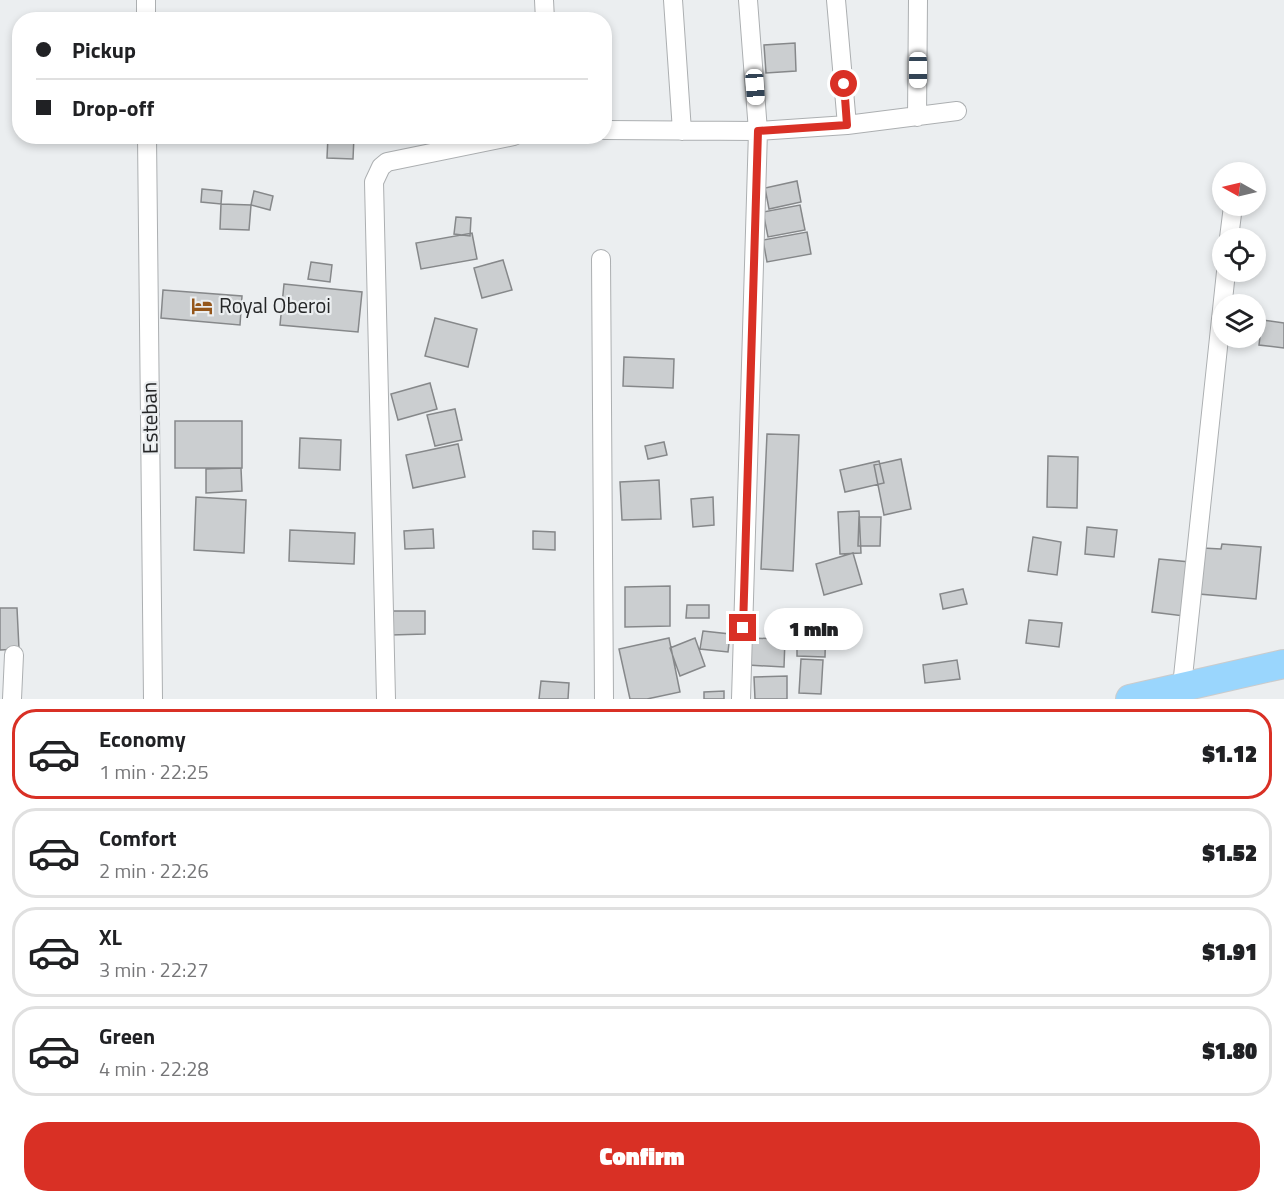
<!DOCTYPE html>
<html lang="en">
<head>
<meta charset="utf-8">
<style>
  body { margin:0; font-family:"Titillium Web",sans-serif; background:#f6f6f6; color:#202124; height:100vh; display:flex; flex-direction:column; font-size:22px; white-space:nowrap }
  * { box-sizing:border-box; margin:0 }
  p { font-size:20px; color:#757577 }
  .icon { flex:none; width:33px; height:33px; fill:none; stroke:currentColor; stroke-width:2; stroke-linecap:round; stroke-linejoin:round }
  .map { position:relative; height:699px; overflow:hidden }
  .drawer { display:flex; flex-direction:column; background:#fff; flex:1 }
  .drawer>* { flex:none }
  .hud { position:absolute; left:12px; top:12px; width:600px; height:132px; border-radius:24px; box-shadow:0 3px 9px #0003; display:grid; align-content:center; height:132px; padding:0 24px; background:#fff }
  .needle { width:39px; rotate:278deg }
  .controls { position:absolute; left:1212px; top:162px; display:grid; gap:12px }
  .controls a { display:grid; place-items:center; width:54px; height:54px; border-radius:50%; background:#fff; box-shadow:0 3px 9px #0003; font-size:30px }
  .end { position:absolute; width:27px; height:27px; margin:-14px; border:8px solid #d93025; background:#fff; box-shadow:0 0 0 3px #fff }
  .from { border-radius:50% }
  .bubble { position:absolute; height:42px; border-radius:21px; background:#fff; box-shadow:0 3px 9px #0003; font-size:20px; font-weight:800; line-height:42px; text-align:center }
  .car { position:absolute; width:18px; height:36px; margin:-18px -9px; border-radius:8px; box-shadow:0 0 4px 2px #0007; background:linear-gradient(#fff 24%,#345 0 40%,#fff 0 76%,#345 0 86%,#fff 0) }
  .hud b { display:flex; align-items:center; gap:21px; height:57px; font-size:22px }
  .hud b+b { border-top:2px solid #e0e0e0 }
  .hud i { width:15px; height:15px; background:#202124 }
  ul { padding:10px 0 0; list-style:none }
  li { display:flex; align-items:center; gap:18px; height:90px; margin:0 12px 9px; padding:0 12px; border:3px solid #e0e0e0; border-radius:24px }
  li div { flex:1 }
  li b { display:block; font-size:22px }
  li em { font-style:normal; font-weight:800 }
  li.current { border-color:#d93025 }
  li>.icon { width:54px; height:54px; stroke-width:1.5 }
  .button { display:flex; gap:12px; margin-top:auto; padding:12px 24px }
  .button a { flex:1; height:69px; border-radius:24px; background:#d93025; color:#fff; font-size:24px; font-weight:800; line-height:69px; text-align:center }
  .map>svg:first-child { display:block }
  .building { fill:#cbced0; stroke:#86888a; stroke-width:1.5 }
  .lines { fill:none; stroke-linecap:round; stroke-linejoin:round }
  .minor-casing { stroke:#acafb1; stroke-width:20 }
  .primary-casing { stroke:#cbcbcb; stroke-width:30 }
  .minor { stroke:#fff; stroke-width:18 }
  .primary { stroke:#9ad6fd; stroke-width:28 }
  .route { stroke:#d93025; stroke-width:8 }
  .labels { text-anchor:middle; stroke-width:4.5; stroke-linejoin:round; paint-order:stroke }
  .poi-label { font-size:21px; fill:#252627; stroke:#ebeef0; text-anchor:start }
  .street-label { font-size:21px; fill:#252627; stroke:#ebeef0 }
</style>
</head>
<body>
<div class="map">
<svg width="1284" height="699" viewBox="0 0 1284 699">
  <rect width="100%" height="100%" fill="#ebeef0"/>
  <path class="building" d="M795 43 796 71 766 73 764 45Z
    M328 136H354L353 159 327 158Z
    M797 181 801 202 769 209 765 188Z
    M202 189 222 191 221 204 201 202Z
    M254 191 273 196 270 210 251 205Z
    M221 204 251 205 249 230 220 229Z
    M800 205 805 230 768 237 763 212Z
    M456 217 471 218 470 236 454 234Z
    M807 232 811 254 767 262 763 240Z
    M472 233 477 259 421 269 416 243Z
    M503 260 512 290 482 298 474 268Z
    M311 262 332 265 330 282 308 279Z
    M284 284 362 292 358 332 280 325Z
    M163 290 242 296 240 325 161 318Z
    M435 318 477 329 468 367 425 356Z
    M1262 320 1284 323V348L1259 345Z
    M624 357 674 359 673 388 623 386Z
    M430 383 437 409 398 420 391 394Z
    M455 409 462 440 435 446 427 415Z
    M175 421H242V468H175Z
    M767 434 799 435 793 571 761 569Z
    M300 438 341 440 340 470 299 468Z
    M664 442 667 455 648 459 645 446Z
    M458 444 465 477 413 488 406 455Z
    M1048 456 1078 457 1077 508 1047 507Z
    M901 459 911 509 884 515 874 465Z
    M879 461 884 483 845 492 840 470Z
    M241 468 242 491 206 493V469Z
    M659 480 661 519 622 520 620 482Z
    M196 497 246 500 244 553 194 550Z
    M713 497 714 525 693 527 691 499Z
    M859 511 861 553 840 554 838 512Z
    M859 517H881L880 546H858Z
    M1087 527 1117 530 1114 557 1085 554Z
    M433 529 434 548 405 549 404 531Z
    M290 530 355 533 354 564 289 561Z
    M533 531 555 532V550L533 549Z
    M1033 537 1061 542 1057 575 1028 571Z
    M1222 544 1261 547 1256 599 1199 594 1203 548 1221 549Z
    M853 553 862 584 824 595 816 564Z
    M1159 559 1190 562 1184 616 1152 612Z
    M670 586V626L625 627V587Z
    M963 589 967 604 943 609 940 594Z
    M687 605H709V618H686Z
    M0 608H17L19 649 0 650Z
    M391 611H425V634L391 635Z
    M798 615 826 616 825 657 797 656V645H794L795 625H798Z
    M1029 620 1062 623 1059 647 1026 643Z
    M703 631 730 634 728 652 700 649Z
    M669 638 680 692 647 699H630L619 649Z
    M695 638 705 666 680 676 670 648Z
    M749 638 785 639 784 667 748 665Z
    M801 659 823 660 821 694 799 693Z
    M957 660 960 679 925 683 923 665Z
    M787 676V699H755L754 677Z
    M541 681 569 683 568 699H539Z
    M724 691V699H704V692Z"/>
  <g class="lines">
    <defs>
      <path id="minor" d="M146 0V20
        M544 0 545 20
        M673 0 682 131
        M836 0 847 125
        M917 117 918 0
        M604 130 758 131 847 125 957 111
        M147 136 153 699
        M1229 238 1233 206
        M601 259 604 699
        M1182 686 1226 272
        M12 699 14 655
        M386 699 374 182 381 167 387 162 514 136
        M741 699 758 131 748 0"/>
      <path id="primary" d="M1130 699 1284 664"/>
    </defs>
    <use href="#minor" class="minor-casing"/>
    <use href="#primary" class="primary-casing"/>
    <use href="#minor" class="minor"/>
    <use href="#primary" class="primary"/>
  </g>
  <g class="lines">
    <path class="route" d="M743 628 758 131 847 125 844 84"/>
  </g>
  <defs>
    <symbol id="hotel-bare" viewBox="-9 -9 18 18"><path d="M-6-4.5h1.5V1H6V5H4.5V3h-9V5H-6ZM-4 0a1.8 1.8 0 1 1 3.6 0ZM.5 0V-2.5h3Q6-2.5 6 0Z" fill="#94561b" stroke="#ebeef0" stroke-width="2.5" paint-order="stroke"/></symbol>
  </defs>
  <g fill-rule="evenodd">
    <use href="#hotel-bare" x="187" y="291" width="30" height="30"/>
  </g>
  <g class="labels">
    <g class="poi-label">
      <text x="219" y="313">Royal Oberoi</text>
    </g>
    <g class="street-label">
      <text transform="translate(150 418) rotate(-91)" y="7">Esteban</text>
    </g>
  </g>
</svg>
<div class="controls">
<a><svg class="needle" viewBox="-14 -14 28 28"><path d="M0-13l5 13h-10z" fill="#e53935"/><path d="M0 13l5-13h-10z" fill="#757577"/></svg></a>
<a><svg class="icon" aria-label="locate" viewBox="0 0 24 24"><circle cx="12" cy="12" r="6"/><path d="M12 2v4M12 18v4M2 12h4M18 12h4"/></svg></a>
<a><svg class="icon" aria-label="layers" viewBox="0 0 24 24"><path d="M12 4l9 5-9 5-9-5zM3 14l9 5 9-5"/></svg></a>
</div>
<i class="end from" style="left:844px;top:84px"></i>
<i class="end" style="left:743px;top:628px"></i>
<div class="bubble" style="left:764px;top:608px;width:99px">1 min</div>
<i class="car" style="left:918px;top:70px;rotate:180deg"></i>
<i class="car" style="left:755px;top:87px;rotate:176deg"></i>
<div class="hud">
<b><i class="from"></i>Pickup</b>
<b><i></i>Drop-off</b>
</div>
</div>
<section class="drawer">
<ul>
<li class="current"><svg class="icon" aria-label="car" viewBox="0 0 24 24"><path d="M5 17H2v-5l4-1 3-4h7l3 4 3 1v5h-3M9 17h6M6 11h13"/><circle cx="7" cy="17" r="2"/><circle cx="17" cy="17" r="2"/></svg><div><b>Economy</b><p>1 min · 22:25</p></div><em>$1.12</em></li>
<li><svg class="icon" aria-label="car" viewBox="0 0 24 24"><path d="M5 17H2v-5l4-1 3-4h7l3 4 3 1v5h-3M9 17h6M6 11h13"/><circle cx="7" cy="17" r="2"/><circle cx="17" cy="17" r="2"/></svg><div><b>Comfort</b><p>2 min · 22:26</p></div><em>$1.52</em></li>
<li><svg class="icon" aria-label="car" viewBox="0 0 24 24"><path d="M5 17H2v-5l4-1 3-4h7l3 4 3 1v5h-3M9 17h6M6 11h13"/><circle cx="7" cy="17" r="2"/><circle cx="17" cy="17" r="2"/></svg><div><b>XL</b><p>3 min · 22:27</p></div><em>$1.91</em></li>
<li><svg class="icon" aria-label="car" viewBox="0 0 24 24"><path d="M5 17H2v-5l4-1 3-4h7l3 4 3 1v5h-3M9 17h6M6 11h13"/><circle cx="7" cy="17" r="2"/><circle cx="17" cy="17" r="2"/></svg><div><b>Green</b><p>4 min · 22:28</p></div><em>$1.80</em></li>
</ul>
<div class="button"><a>Confirm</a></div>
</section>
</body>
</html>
